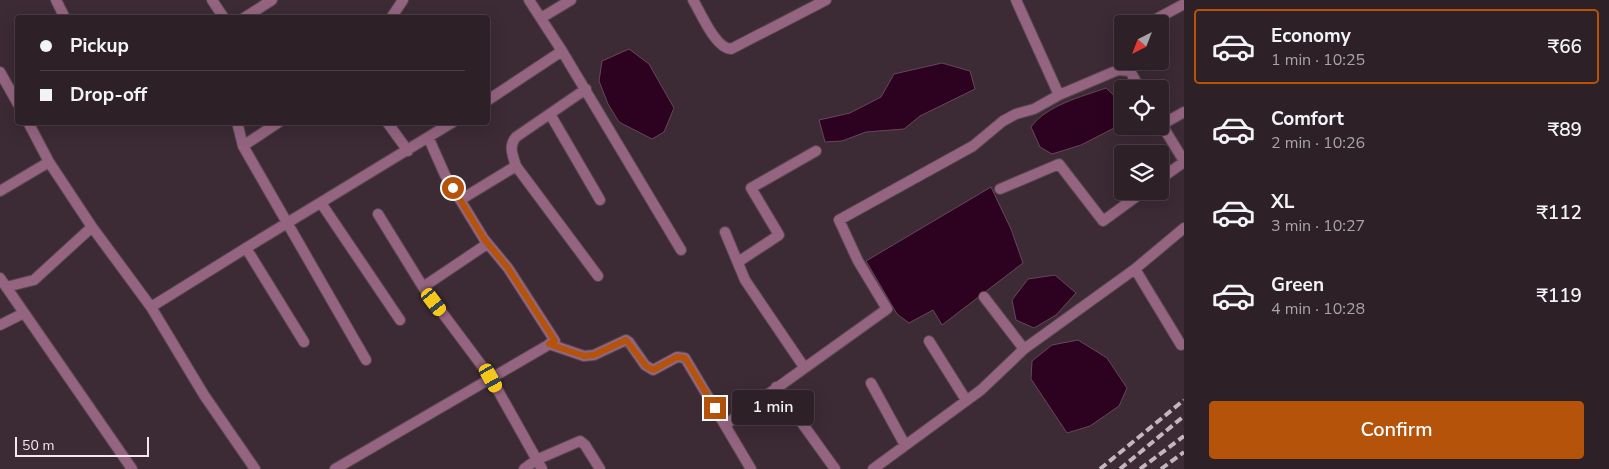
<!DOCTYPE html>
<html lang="en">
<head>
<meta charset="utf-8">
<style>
  body { margin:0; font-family:"Nunito Sans",sans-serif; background:#35282f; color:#f1f3f6; height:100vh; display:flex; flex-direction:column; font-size:19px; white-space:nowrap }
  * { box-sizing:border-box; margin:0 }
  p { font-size:16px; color:#a7a3a7 }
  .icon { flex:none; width:28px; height:28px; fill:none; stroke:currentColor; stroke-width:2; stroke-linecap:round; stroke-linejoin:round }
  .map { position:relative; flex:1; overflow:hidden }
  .drawer { display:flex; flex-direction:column; background:#2d2027; width:425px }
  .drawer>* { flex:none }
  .banner { position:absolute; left:15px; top:15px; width:475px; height:110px; border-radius:5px; box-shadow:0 5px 20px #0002,0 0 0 1px #483e44; display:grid; align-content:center; height:110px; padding:0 25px; background:#2d2027 }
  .needle { width:32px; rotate:222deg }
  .controls { position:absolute; left:1114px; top:15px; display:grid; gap:10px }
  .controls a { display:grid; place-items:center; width:55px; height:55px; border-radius:5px; background:#2d2027; box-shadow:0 5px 20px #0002,0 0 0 1px #483e44; font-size:25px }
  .scale { position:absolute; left:15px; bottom:12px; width:134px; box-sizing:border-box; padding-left:5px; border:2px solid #f3e7ed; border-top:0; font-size:14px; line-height:18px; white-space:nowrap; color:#f3e7ed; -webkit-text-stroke:4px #3c2a34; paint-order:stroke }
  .end { position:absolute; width:22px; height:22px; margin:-11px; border:6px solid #b45309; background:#fff; box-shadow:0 0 0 2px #fff }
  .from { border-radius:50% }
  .bubble { position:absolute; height:35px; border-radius:5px; background:#2d2027; box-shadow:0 5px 20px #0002,0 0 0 1px #483e44; font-size:16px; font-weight:600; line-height:35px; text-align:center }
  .car { position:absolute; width:15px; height:30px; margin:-15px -8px; border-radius:6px; box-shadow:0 0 4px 1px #0007; background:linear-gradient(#f5c518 24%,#345 0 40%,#f5c518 0 76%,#345 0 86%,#f5c518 0) }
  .banner b { display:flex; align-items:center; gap:18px; height:48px; font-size:19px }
  .banner b+b { border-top:1px solid #483e44 }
  .banner i { width:12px; height:12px; background:#f1f3f6 }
  ul { padding:9px 0 0; list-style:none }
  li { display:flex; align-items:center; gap:15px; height:75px; margin:0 10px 8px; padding:0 15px; border:2px solid transparent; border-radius:5px }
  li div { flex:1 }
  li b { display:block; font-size:19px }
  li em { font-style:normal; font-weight:600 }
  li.current { border-color:#b45309 }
  li>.icon { width:45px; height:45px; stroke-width:1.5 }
  .action { display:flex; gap:10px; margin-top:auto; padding:10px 25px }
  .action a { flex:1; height:58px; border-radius:5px; background:#b45309; color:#fff; font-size:20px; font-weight:600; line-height:58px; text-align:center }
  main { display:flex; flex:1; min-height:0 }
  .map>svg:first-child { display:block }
  .water { fill:#2d0120; stroke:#68465e }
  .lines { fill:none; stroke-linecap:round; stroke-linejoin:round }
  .minor-casing { stroke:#594852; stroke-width:12 }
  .minor { stroke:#946481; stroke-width:10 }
  .rail { stroke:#c3b6bd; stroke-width:4; stroke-dasharray:8 4; stroke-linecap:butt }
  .route { stroke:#b45309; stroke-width:6 }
</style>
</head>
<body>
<main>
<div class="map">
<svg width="1184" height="469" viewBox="0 0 1184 469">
  <rect width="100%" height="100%" fill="#3c2a34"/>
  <path class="water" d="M629 49 649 64 674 108 664 132 652 139 619 122 608 104 599 81 602 61Z
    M942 63 970 71 975 89 920 116 904 129 866 132 842 141 825 142 819 120 850 113 881 97 894 74Z
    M1106 88C1119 99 1123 107 1122 124L1081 145 1052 154 1040 147 1031 127C1047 105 1081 97 1106 88Z
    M991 187 1011 229 1023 263 942 325 933 310 909 323 897 314 866 261Z
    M1055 275 1076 293 1056 315 1034 328 1016 320 1012 300 1028 279Z
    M1078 340 1107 358 1127 388 1119 406 1090 426 1067 433 1031 379 1032 361 1052 345Z"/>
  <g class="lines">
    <defs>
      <path id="minor" d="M56 0 65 18
        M212 0 224 18
        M693 0C701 13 715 48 731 49L826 0
        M1016 0 1059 95
        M244 18 272 0
        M391 18 403 0
        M541 18 571 0
        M1147 24 1184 4
        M562 51 681 250
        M1118 70 1122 59
        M0 72 18 104
        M586 89 516 137C508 146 513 156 516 166L598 276
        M488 100 562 51 529 0
        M550 114 600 200
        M237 122 243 146 366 360
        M387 122 408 151
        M1160 122 1184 161
        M1161 125 1184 112
        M243 146 279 122
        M1160 179 1184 162
        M1000 189 1059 164 1103 221 1144 191
        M0 191 49 162
        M460 200 516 166
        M321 203 400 320
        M378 214 423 287 487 244
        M92 227 151 307
        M725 232 745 280 804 367
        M246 248 151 307 204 395 255 469
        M738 262 779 235 751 188 816 151
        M1135 269 1181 345
        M0 278 132 469
        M6 287 34 280 92 227 49 162 28 122
        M423 287 491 378 542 469
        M0 325 24 313
        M929 341 966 400
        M304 342 246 248 453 122
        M549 344 584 356 594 355 626 340 629 342 645 365 653 370 677 357 685 358 751 469
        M1024 349 1135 269 1184 228
        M871 383 905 445
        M776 387 835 469
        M725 425 887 309 858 261 839 220 973 146 1003 121 1016 114 1034 109 1059 95 1118 70 1130 71 1140 89
        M335 469 555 341 508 268 484 239 445 175 429 139
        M524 469 536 460 580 441 585 445 600 469
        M873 469 981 390 1024 349 984 297"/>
    </defs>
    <use href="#minor" class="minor-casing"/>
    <use href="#minor" class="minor"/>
    <path class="rail" d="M1100 469 1184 400
      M1120 469 1184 416
      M1140 469 1184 436
      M1161 469 1184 452"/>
  </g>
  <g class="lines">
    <path class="route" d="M453 188 484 239 508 268 555 341 549 344 584 356 594 355 626 340 646 366 653 370 677 357 685 358 715 408"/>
  </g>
</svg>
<div class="controls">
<a><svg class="needle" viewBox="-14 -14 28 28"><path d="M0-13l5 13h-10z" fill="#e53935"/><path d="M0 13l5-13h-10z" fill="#a7a3a7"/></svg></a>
<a><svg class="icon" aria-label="locate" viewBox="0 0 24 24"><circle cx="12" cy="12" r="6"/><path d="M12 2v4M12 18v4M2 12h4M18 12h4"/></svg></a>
<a><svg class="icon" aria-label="layers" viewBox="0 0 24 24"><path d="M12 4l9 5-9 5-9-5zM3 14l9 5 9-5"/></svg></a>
</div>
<div class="scale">50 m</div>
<i class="end from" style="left:453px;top:188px"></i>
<i class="end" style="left:715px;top:408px"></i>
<div class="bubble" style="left:732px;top:390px;width:82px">1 min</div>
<i class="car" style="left:434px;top:302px;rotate:143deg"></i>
<i class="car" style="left:491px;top:378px;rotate:151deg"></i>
<div class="banner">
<b><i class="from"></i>Pickup</b>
<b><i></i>Drop-off</b>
</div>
</div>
<section class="drawer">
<ul>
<li class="current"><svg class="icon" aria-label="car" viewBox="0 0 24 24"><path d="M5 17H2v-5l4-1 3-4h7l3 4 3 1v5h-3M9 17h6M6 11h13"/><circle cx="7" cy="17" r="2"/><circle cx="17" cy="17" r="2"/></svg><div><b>Economy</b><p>1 min · 10:25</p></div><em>₹66</em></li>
<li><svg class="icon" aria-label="car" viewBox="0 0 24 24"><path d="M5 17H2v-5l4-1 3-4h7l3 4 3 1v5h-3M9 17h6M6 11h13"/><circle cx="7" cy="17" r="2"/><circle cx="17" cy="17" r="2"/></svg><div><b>Comfort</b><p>2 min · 10:26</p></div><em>₹89</em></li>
<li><svg class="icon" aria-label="car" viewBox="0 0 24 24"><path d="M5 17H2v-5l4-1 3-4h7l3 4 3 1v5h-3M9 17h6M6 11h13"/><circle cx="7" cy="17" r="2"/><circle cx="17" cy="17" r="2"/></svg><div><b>XL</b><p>3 min · 10:27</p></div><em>₹112</em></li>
<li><svg class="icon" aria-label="car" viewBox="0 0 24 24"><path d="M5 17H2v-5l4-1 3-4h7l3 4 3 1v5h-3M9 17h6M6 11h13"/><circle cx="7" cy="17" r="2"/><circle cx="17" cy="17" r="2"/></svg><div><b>Green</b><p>4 min · 10:28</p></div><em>₹119</em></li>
</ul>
<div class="action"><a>Confirm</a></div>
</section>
</main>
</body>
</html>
